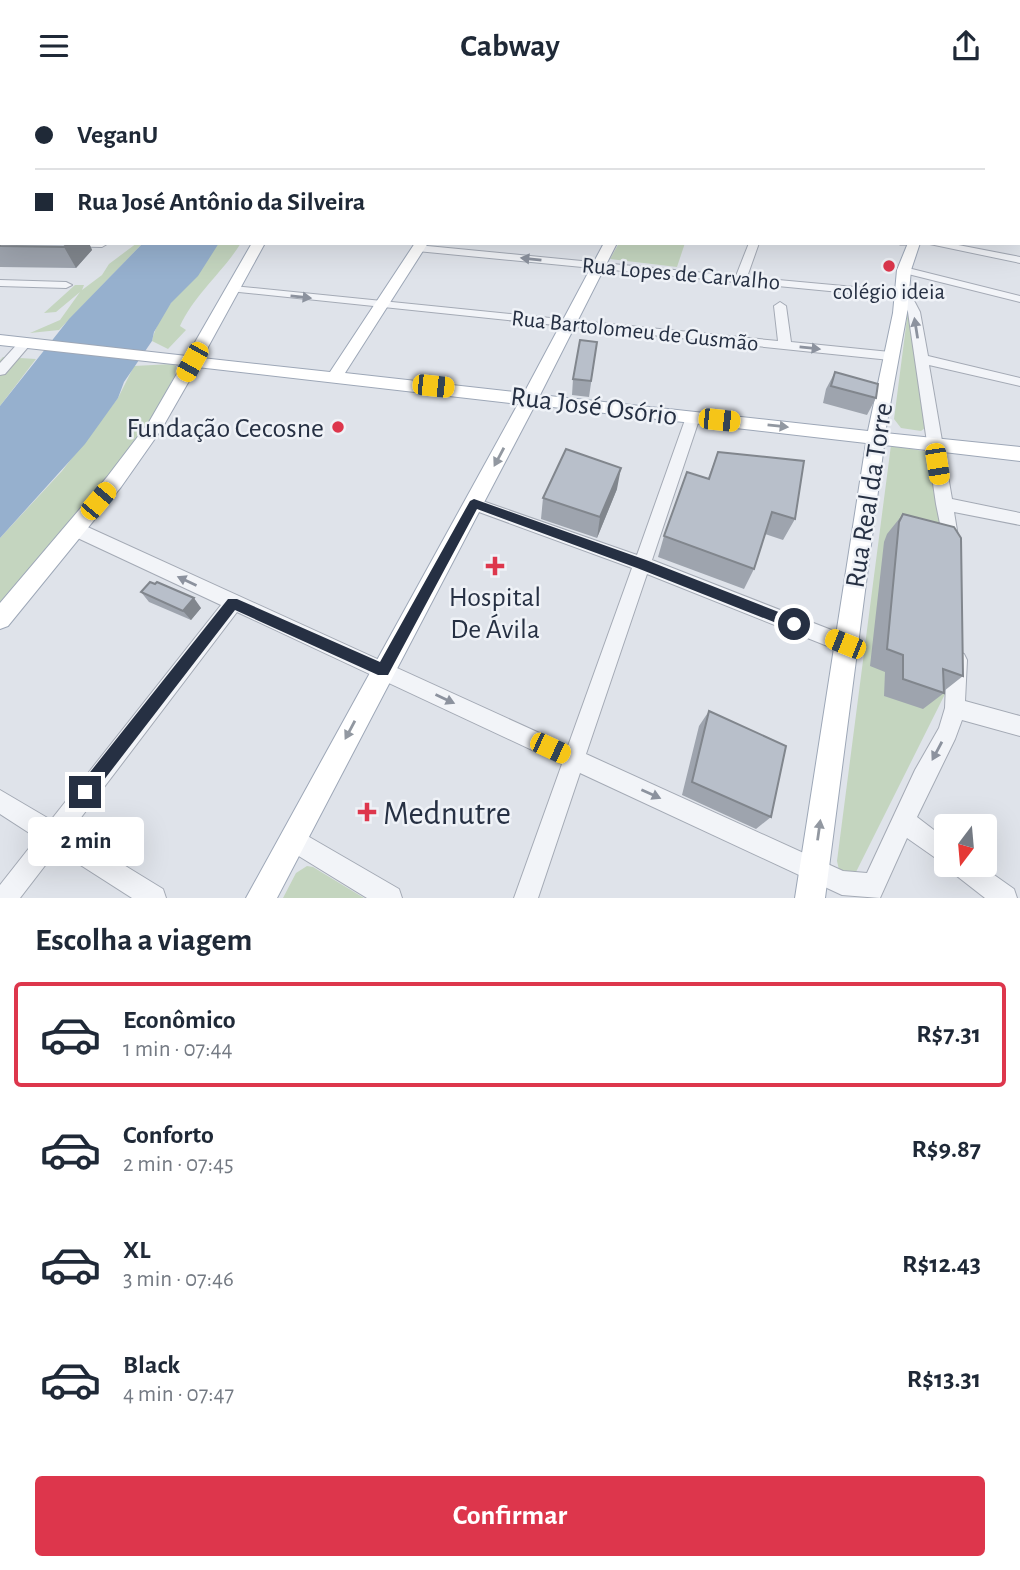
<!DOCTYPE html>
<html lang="pt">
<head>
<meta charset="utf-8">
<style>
  body { margin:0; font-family:"Alegreya Sans",sans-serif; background:#f6f6f7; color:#1f2937; height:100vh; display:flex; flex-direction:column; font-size:26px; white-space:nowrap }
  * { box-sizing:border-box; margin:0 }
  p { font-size:23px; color:#747a83 }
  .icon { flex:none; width:38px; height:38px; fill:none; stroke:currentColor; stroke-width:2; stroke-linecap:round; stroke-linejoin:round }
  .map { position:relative; height:807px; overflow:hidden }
  .drawer { display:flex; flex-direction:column; background:#fff; flex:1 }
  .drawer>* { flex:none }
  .banner { position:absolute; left:0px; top:0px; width:1020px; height:154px; box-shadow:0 7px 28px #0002; display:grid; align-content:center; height:154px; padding:0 35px; background:#fff }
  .needle { width:46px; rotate:196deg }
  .controls { position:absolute; left:934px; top:723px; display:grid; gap:14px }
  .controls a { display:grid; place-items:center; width:63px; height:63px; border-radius:7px; background:#fff; box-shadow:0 7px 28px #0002; font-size:35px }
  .end { position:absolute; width:32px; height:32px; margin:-16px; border:9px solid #263043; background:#fff; box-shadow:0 0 0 4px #fff }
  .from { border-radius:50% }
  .bubble { position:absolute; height:49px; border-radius:7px; background:#fff; box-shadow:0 7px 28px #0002; font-size:23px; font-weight:600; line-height:49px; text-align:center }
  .car { position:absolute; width:21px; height:42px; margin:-21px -10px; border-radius:9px; box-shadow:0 0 5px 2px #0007; background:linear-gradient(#f5c518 24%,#345 0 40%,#f5c518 0 76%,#345 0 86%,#f5c518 0) }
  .banner b { display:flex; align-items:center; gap:24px; height:66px; font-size:26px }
  .banner b+b { border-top:2px solid #e0e1e3 }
  .banner i { width:18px; height:18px; background:#1f2937 }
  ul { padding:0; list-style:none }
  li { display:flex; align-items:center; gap:21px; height:105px; margin:0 14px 10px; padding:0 21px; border:4px solid transparent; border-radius:7px }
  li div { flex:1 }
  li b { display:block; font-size:26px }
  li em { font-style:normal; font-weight:600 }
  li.selected { border-color:#dd364c }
  li>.icon { width:63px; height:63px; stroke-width:1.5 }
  h2 { padding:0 35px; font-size:32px; line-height:84px }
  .primary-button { display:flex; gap:14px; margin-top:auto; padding:14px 35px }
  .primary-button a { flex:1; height:80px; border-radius:7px; background:#dd364c; color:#fff; font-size:28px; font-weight:600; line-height:80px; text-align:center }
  header { display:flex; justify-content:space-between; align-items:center; height:91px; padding:0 35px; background:#fff; font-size:32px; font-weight:600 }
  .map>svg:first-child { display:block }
  .green { fill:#c4d5bf }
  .water { fill:#96b0ce }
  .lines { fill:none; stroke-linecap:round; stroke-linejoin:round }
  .canal { fill:#96b0ce; fill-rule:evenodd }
  .major-tunnel { stroke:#babfc9; stroke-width:13; stroke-dasharray:13 6; stroke-linecap:butt }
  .minor-casing { stroke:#a4aab5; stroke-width:2 }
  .major-casing { stroke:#9da7b7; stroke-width:2 }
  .minor { fill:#f2f4f8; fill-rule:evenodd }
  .major { fill:#fff; fill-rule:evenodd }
  .wall { fill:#9ea4ae }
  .shaded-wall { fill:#81868d }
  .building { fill:#b8bfca; stroke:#81868d; stroke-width:2 }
  .oneway { fill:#8c929e }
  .oneway2 { fill:#9298a1 }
  .route { fill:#263043 }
  .poi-dot { fill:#dd364c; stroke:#eff2f7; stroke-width:2.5 }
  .labels { text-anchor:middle; stroke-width:5; stroke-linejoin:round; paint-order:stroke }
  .far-street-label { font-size:23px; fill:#263043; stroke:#eff2f7 }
  .far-poi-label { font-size:23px; fill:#263043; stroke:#eff2f7 }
  .street-label { font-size:28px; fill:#263043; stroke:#eff2f7 }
  .poi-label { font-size:28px; fill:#263043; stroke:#eff2f7; text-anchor:end }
  .near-poi-label { font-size:33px; fill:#263043; stroke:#eff2f7; text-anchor:start }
</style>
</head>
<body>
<header><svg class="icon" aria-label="menu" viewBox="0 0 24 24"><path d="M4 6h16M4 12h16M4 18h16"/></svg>Cabway<svg class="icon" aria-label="share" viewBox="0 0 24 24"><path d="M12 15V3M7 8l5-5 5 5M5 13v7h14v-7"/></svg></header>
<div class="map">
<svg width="1020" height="807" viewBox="0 0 1020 807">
  <rect width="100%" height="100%" fill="#dfe3ea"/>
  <path class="green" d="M137 152H143L59 239 30 242 60 229 80 201 56 221 44 222 75 194H84L82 199 102 184 109 173Z
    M219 152H241C223 181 194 204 180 235L186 239 168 258 152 250C159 218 198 179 219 152Z
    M619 152H685L677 176 610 168Z
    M909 212 925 337 921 340 901 337 894 328Z
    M3 266 36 268 0 315V269Z
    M172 273 176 275 175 284 149 333 129 362 0 515V447L62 380 118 307 134 275Z
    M891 354 928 361 951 502 947 599 854 785 839 779 837 770Z
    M307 775 313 776 364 807H283L296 782Z"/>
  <path class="water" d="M143 152H219L198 185 171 212 154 241 152 250 124 291 118 307 85 353 0 447V315L69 228Z"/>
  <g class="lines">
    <path class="canal" d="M935 0H941V2H935Z
      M1018 36H1020V40H1018Z"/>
    <path class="major-tunnel" d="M906 152V155"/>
    <defs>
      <path id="minor" d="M0 0H10L2 2V4Z
        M255 0H263L264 2H257Z
        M493 0H501L492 2Z
        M587 0H595L586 2Z
        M812 0H820L811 2Z
        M872 0H880L871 2Z
        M998 0H1008L1010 2H1000Z
        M1018 4H1020V8H1018Z
        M0 34H2L0 39Z
        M1018 40H1020V44H1018Z
        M0 92H2V98H0Z
        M49 152H107V153L102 156 54 155Z
        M749 152H759L747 186 898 200 899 196H907L920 221 928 265 1020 287V295L929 274 952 408 1020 422V434L954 421 959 452 957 457 951 459 945 457 936 413 908 221 902 207 417 160 412 157 417 154 736 185Z
        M925 152H948L1020 166V172Z
        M904 176 1020 205V211L900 181V177Z
        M0 189 66 191 72 194 66 197 0 195Z
        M233 195 778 250 774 215 780 211 786 215 791 251 890 261 896 265 890 269 229 200 227 198Z
        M25 248 31 252 29 255 5 283 0 284V272L21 249Z
        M693 321 700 326 652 469 852 547 854 553 852 559 845 562 647 483 586 663 843 780 867 782 915 679 939 637 945 617 947 569 950 563 957 560 964 563 967 569 965 610 1020 625V645L962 629 955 648 917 726 947 749V774H980L1014 798 1017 807H985L953 782 949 774 947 775 907 747 880 807 842 804 580 682 538 807H514L562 673 237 521 70 741 163 798 166 807H132L57 759 20 807H0V794L37 747 0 723V699L51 729 221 514 69 443 67 438 69 433H81L568 655 632 477 468 417 466 413 468 409 474 407 637 464 686 326Z
        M292 736 399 798 402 807H367L284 756 280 748 284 740Z"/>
      <path id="major" d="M385 0H395L384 2Z
        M559 0H581L582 2H560Z
        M687 0H695L686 2Z
        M724 0H735L736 2H725Z
        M928 0H936L927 2Z
        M945 0H953L944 2Z
        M1018 71H1020L1018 78Z
        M1018 117H1020V125L1018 124Z
        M252 152H265L202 267 330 281 415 152H428L345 282 524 302 604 152H617L540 304 868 340 893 222 897 179 908 152H920L911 179 907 222 885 342 1020 356V370L884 354 825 807H795L866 352 535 314 277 807H246L518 313 197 276 161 339 121 396 8 535 0 538V512L107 386 149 331 182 274 0 254V244L187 265Z"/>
    </defs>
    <use href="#minor" class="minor-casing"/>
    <use href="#major" class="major-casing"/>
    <use href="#minor" class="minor"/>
    <use href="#major" class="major"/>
  </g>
  <path class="wall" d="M1020 83V105L1018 104V84Z
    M0 141 2 152H89L92 159 76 177 0 176Z
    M597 251 589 306 572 304 573 288Z
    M835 281 876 307 867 324 823 312 826 298Z
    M718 361 795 428 783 449 765 443 754 478 744 498 658 466 664 445 708 387Z
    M617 398 597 447 541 428 543 407Z
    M903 423 963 585 944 600V602L923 618 884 605 885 581 870 575 884 451 887 443Z
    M141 501 201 517 191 529 149 511Z
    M709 620 771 726 756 738 682 704 699 635Z"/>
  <path class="shaded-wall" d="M82 0H104L101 2H79Z
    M68 152H89L92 159 76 177 64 156Z
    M621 377 617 398 597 447 600 426Z
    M194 507 201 517 191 529 183 520Z"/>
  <path class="building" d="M61 0H82L79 2H57Z
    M2 140V152H68L64 156 0 155V141Z
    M580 249 597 251 591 290 573 288Z
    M835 281 878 293 876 307 831 295Z
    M566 358 621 377 600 426 543 407Z
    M718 361 804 370 795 428 772 421 754 478 664 445 687 381 709 388Z
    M903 423 954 436 961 447 963 585 943 578 944 602 903 588V564L887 558 899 431Z
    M150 491 155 493 157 491 194 507 183 520 141 501Z
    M709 620 786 655 771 726 692 691Z"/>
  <defs><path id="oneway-solid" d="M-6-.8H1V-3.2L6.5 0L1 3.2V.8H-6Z" transform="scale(1.75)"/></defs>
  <g class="oneway">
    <use href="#oneway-solid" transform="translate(531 168) rotate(-174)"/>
    <use href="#oneway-solid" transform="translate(301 206) rotate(6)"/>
    <use href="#oneway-solid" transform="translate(916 237) rotate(-99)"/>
    <use href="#oneway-solid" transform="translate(810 257) rotate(6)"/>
    <use href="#oneway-solid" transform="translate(187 490) rotate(-155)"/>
    <use href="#oneway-solid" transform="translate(445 608) rotate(25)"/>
    <use href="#oneway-solid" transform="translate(937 660) rotate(118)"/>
    <use href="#oneway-solid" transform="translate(651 703) rotate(24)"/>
  </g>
  <g class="oneway2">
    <use href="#oneway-solid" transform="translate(778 335) rotate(6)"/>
    <use href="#oneway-solid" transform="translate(499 366) rotate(118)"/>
    <use href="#oneway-solid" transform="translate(350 639) rotate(118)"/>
    <use href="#oneway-solid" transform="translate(819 739) rotate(-82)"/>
  </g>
  <path class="route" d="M474 408 646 469 799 529 801 533 794 539 637 477 477 418 388 584H378L235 519 90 707 85 709 79 707 77 701 79 695 228 508H237L380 571 470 410Z"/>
  <g class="poi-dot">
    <circle cx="889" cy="175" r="7"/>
    <circle cx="338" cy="336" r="7"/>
    <path d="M491.5 464.5h7v7h7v7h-7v7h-7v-7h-7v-7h7z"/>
    <path d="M363.5 710.5h7v7h7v7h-7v7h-7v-7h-7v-7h7z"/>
  </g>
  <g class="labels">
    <g class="far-street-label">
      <text transform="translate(681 182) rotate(5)" y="8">Rua Lopes de Carvalho</text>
      <text transform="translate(635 239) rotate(6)" y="8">Rua Bartolomeu de Gusmão</text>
    </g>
    <g class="far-poi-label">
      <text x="889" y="208">colégio ideia</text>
    </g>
    <g class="street-label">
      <text transform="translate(594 314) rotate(7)" y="10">Rua José Osório</text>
      <text transform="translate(868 404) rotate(-81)" y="10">Rua Real da Torre</text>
    </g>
    <g class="poi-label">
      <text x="324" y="346">Fundação Cecosne</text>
      <text x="495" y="515" text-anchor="middle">Hospital<tspan x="495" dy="32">De Ávila</tspan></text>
    </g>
    <g class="near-poi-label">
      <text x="383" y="733">Mednutre</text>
    </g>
  </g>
</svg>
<div class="controls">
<a><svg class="needle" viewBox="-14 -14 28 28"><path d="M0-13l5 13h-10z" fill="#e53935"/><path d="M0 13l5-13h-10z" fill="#747a83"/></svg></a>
</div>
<i class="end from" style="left:794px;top:533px"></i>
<i class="end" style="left:85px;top:701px"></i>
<div class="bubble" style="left:28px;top:726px;width:116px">2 min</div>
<i class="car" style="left:192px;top:271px;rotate:209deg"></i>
<i class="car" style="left:433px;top:295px;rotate:96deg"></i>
<i class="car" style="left:719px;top:329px;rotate:96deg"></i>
<i class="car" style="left:937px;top:373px;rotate:171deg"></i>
<i class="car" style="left:98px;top:410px;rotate:40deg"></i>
<i class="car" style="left:845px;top:553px;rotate:292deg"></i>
<i class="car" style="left:550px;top:657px;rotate:115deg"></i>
<div class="banner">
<b><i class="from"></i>VeganU</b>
<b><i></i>Rua José Antônio da Silveira</b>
</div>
</div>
<section class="drawer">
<h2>Escolha a viagem</h2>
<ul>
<li class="selected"><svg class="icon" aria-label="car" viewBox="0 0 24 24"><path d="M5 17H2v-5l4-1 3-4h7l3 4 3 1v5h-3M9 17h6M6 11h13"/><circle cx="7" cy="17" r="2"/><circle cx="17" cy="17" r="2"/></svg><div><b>Econômico</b><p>1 min · 07:44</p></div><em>R$7.31</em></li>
<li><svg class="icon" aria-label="car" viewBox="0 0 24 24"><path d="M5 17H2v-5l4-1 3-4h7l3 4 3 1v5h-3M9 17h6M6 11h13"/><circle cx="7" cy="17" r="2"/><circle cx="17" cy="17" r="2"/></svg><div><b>Conforto</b><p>2 min · 07:45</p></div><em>R$9.87</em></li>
<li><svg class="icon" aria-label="car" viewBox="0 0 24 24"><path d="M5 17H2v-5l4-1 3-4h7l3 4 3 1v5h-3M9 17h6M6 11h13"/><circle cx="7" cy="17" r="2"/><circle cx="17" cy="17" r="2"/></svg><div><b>XL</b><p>3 min · 07:46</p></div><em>R$12.43</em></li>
<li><svg class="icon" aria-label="car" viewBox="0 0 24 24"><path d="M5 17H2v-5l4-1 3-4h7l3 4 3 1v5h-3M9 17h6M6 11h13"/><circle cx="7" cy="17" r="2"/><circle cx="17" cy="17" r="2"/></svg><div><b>Black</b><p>4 min · 07:47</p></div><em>R$13.31</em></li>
</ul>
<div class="primary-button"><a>Confirmar</a></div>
</section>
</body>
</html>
